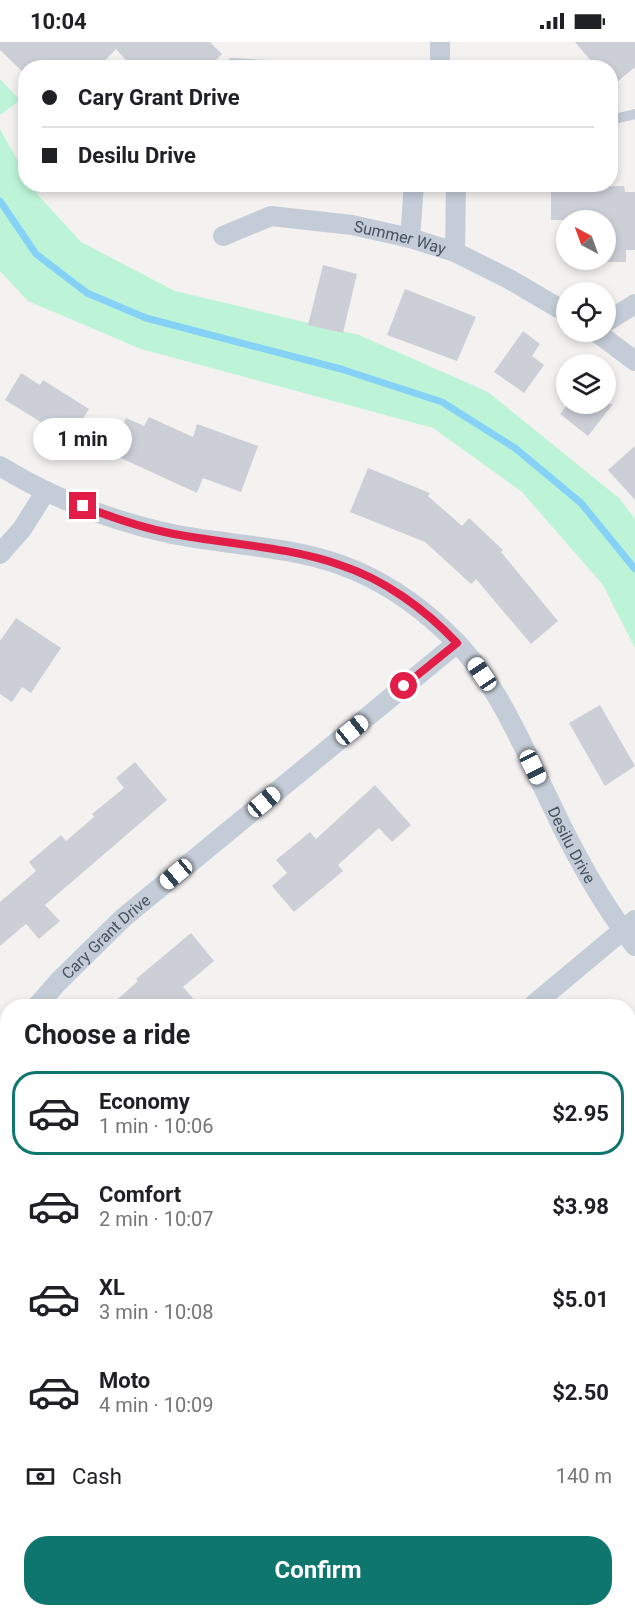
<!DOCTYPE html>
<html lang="en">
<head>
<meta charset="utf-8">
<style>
  body { margin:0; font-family:Roboto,sans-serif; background:#f6f6f6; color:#202124; height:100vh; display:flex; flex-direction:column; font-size:22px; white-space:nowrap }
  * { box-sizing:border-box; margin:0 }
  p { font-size:20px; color:#757577 }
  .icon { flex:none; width:33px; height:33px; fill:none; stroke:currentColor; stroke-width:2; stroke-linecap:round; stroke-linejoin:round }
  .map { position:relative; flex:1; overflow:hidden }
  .side { position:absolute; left:0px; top:957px; width:636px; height:618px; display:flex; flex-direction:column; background:#fff; border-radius:24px 24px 0 0; box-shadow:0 3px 9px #0003 }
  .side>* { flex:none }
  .banner { position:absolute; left:18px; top:18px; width:600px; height:132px; border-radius:24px; box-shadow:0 3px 9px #0003; display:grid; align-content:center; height:132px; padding:0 24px; background:#fff }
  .needle { width:39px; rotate:319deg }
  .controls { position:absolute; left:556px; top:168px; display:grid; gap:12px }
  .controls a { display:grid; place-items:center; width:60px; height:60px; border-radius:50%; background:#fff; box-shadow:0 3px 9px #0003; font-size:30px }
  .end { position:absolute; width:27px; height:27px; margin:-14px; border:8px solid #e11d48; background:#fff; box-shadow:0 0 0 3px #fff }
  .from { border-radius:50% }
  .bubble { position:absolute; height:42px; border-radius:21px; background:#fff; box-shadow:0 3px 9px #0003; font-size:20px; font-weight:700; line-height:42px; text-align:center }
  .car { position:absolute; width:18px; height:36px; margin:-18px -9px; border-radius:8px; box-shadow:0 0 4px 2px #0007; background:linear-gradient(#fff 24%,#345 0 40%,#fff 0 76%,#345 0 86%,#fff 0) }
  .banner b { display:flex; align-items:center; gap:21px; height:57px; font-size:22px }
  .banner b+b { border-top:2px solid #e0e0e0 }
  .banner i { width:15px; height:15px; background:#202124 }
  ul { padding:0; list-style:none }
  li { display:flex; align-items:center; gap:18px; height:84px; margin:0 12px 9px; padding:0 12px; border:3px solid transparent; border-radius:24px }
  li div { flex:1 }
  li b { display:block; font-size:22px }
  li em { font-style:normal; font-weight:700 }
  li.current { border-color:#0f766e }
  li>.icon { width:54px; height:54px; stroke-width:1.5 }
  h2 { padding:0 24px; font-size:27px; line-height:72px }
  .pay { display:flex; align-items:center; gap:15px; height:66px; padding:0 24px; font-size:22px }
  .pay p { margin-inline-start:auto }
  .cta { display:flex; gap:12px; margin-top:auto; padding:12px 24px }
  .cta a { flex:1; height:69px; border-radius:24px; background:#0f766e; color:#fff; font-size:24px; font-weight:700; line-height:69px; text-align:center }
  .status { display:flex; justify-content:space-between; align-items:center; height:42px; padding:0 30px; background:#fff; direction:ltr }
  .status svg { height:16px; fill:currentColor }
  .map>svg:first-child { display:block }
  .green { fill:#bdf4d8 }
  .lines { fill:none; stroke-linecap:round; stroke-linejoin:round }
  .stream { stroke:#85d2f6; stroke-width:7 }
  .building { fill:#cdcfd7 }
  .service { stroke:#c4ccd7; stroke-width:10 }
  .minor { stroke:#c4ccd7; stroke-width:20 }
  .route { stroke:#e11d48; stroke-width:8 }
  .labels { text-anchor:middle; stroke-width:4.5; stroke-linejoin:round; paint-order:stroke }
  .street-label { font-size:16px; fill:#475261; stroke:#fff }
</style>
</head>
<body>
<div class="status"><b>10:04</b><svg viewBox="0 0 49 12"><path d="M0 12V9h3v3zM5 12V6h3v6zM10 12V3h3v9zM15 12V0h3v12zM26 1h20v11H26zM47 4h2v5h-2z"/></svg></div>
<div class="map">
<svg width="635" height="1575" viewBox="0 0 635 1575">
  <rect width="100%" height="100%" fill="#f4f1f1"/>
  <path class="green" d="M0 37 20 58 0 73Z
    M0 87 25 132 26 142 32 143 38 153 81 200 175 249 359 293 488 350 619 456 635 477V606L603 543 522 450 433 386 141 307 28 259 0 229Z"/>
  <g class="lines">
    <path class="stream" d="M0 159 36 212 87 251 146 276 341 327 442 360 515 406 581 461 635 527"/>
  </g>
  <path class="building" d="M0 0H210L222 12 208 26H133L116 7 98 26H26L25 32 0 8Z
    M575 0H635V25L610 46V26H597Z
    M624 144 625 150H635V208H626V220H606V178H551V145Z
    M323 223 357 232 343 291 308 283Z
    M405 247 476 275 457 319 387 293Z
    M523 289 540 302 532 314 544 323 524 351 494 330Z
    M21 331 40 343 43 338 89 367 70 398 5 358Z
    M568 362H613L588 394 560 372Z
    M149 375 193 395 197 382 258 404 241 450 203 436 197 451 110 411 126 376 144 384Z
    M635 404V458L608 428Z
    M368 426 430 451 428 454 462 484 469 476 503 508 501 510 558 579 531 602 476 537 471 542 425 500 350 470Z
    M16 576 61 606 31 651 22 645 12 660 0 652V599Z
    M600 663 635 724 605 744 569 681Z
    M135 720 167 758 45 863 60 879 39 897 26 882 0 904V860L36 829 29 820 61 793 66 799 94 775 92 772 124 746 116 736Z
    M375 743 411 783 392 800 379 786 338 823 343 829 294 870 272 844 287 831 276 818 310 790 316 797Z
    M191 891 214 919 183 945 200 964H110L138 939 136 937Z"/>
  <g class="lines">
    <path class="service" d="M232 21 322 26
      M610 78 635 72"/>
    <g class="minor">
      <path d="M440 0V26"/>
      <path id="s1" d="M223 194 271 174 352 183 410 196 455 210 509 237 567 271"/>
      <path d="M410 196 414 142"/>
      <path d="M455 210 456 142"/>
      <path d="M606 280 635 262"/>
      <path d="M596 290 635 319"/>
      <path id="s2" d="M0 424C52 456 112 479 172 492 227 503 289 504 341 523 380 537 417 562 447 591 497 637 523 705 552 764 575 813 602 862 635 904"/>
      <path d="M0 512 22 487 46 449"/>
      <path id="s3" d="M37 964 58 940 123 876 457 601"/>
      <path d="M532 964 635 878"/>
      <path d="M0 1007 8 998"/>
      <path d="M628 1313 635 1308"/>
      <path d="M170 1568 171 1575"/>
      <path d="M500 1568V1575"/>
    </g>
  </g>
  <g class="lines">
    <path class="route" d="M83 464C113 476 143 486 174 492 227 502 290 505 340 523 384 537 426 568 457 601L404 644"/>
  </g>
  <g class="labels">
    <g class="street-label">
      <text dy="6" stroke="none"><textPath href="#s1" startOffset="183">Summer Way</textPath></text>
      <text dy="6" stroke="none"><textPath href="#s2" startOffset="732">Desilu Drive</textPath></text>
      <text dy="6" stroke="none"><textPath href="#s3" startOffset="98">Cary Grant Drive</textPath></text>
    </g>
  </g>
</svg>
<div class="controls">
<a><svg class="needle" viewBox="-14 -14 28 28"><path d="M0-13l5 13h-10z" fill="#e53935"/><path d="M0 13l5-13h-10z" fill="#757577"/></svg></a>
<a><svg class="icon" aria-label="locate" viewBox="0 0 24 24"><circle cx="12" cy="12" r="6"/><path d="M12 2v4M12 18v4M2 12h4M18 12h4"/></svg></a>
<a><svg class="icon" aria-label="layers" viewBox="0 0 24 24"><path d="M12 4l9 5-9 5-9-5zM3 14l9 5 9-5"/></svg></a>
</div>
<i class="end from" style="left:404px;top:644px"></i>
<i class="end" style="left:83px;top:464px"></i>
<div class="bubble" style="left:33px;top:376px;width:99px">1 min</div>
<i class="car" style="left:482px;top:632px;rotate:326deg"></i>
<i class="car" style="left:352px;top:688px;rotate:51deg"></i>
<i class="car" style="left:533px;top:725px;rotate:154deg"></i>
<i class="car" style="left:264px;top:760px;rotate:50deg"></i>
<i class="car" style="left:176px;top:832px;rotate:230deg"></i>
<div class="banner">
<b><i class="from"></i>Cary Grant Drive</b>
<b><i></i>Desilu Drive</b>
</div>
<section class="side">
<h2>Choose a ride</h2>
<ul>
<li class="current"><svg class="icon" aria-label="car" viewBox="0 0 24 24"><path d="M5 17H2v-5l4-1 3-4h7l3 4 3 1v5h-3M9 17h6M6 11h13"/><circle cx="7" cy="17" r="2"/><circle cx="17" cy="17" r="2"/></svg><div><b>Economy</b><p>1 min · 10:06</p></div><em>$2.95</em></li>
<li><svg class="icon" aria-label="car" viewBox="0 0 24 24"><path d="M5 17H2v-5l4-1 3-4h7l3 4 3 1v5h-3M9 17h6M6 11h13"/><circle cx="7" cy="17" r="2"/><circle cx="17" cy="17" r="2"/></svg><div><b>Comfort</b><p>2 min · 10:07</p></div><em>$3.98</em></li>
<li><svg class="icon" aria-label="car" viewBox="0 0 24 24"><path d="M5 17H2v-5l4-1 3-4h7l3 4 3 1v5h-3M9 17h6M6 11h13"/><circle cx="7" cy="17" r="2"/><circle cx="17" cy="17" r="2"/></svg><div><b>XL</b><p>3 min · 10:08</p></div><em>$5.01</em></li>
<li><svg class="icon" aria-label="car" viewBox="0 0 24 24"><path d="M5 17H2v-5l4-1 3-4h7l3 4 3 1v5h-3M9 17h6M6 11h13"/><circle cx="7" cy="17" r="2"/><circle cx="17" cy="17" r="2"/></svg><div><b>Moto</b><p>4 min · 10:09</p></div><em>$2.50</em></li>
</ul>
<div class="pay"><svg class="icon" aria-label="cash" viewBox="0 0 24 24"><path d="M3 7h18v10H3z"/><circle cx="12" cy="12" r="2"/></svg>Cash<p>140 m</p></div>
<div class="cta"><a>Confirm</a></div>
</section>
</div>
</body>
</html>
